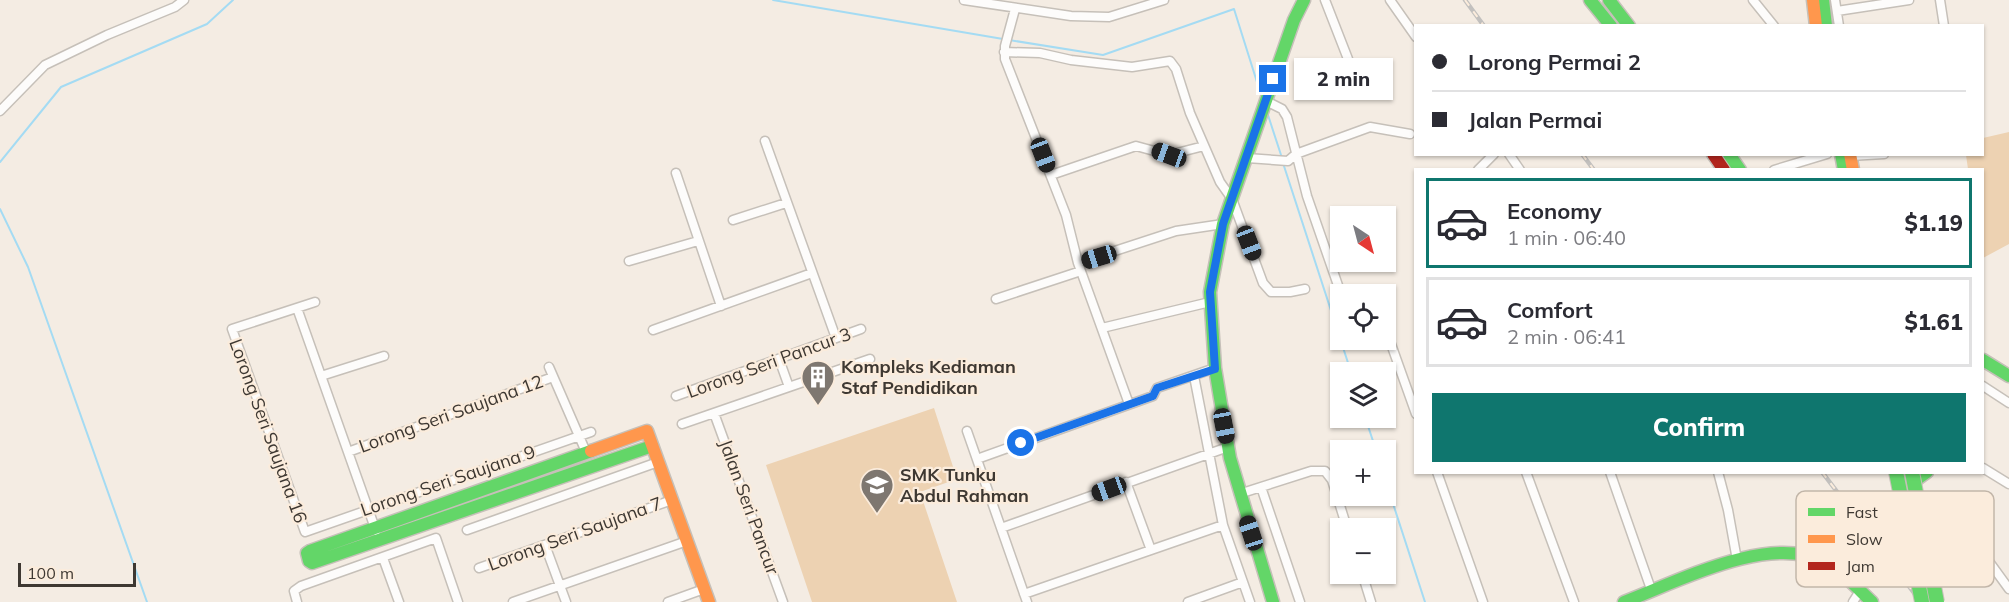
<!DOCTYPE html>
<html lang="en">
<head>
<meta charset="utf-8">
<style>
  body { margin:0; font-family:Mulish,sans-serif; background:#f7f7f7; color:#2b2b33; height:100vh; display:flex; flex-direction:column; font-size:22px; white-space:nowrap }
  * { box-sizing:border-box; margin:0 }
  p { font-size:20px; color:#7c7c81 }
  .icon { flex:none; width:33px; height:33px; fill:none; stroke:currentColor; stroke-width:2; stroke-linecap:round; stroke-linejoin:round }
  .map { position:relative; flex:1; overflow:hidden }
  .side { position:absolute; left:1414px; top:168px; width:570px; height:306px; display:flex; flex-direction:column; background:#fff; border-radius:0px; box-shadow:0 2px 4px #0004 }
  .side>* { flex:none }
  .guide { position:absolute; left:1414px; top:24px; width:570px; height:132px; border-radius:0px; box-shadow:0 2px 4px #0004; display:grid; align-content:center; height:132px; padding:0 18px; background:#fff }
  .needle { width:39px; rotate:144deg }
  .controls { position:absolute; left:1330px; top:206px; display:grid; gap:12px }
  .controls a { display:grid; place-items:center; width:66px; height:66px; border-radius:0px; background:#fff; box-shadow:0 2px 4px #0004; font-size:30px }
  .scale { position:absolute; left:18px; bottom:15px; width:118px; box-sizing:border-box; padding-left:6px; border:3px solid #3e3832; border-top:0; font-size:16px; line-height:21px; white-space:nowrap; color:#3e3832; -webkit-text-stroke:4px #fbecdc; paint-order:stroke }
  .end { position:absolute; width:27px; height:27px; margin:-14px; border:8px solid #1a73e8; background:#fff; box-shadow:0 0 0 3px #fff }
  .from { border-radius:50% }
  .bubble { position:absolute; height:42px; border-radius:0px; background:#fff; box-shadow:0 2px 4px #0004; font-size:20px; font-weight:800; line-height:42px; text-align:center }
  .car { position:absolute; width:18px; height:36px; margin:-18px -9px; border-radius:8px; box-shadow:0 0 4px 2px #0007; background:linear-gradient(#222 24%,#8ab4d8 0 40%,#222 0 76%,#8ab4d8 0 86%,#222 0) }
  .guide b { display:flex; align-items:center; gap:21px; height:57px; font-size:22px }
  .guide b+b { border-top:2px solid #e1e1e2 }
  .guide i { width:15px; height:15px; background:#2b2b33 }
  ul { padding:10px 0 0; list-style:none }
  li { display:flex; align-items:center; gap:18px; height:90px; margin:0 12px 9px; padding:0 6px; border:3px solid #e1e1e2; border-radius:0px }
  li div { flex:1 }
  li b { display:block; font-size:22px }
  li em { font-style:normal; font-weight:800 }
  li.selected { border-color:#0f766e }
  li>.icon { width:54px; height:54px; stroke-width:1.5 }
  .primary-button { display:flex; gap:12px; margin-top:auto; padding:12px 18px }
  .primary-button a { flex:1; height:69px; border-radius:0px; background:#0f766e; color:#fff; font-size:24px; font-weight:800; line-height:69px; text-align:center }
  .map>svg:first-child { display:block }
  .green { fill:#edd2b2 }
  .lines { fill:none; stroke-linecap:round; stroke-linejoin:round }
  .stream { stroke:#a4dbf3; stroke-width:2 }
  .street-casing { stroke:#c6c0b9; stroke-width:11 }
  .fast-casing { stroke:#c6c0b9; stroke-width:15 }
  .slow-casing { stroke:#c6c0b9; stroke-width:15 }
  .jam-casing { stroke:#c6c0b9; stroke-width:15 }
  .street { stroke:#fdfcfb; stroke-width:8 }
  .fast { stroke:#63d668; stroke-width:12 }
  .slow { stroke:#ff974d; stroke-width:12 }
  .jam { stroke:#b3261e; stroke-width:12 }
  .rail-casing { stroke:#c2c0be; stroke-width:4.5 }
  .rail { stroke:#fbecdc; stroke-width:2; stroke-dasharray:7; stroke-linecap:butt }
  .fast-bridge-casing { stroke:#c6c0b9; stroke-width:16; stroke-linecap:butt }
  .fast-bridge { stroke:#63d668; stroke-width:14 }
  .route { stroke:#1a73e8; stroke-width:8 }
  .labels { text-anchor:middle; stroke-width:4.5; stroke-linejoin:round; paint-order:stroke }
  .street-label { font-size:18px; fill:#3e3832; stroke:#fbecdc }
  .poi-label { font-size:18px; font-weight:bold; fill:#3e3832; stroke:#fbecdc; text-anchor:start }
  .key { fill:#fbecdc; stroke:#c2b6a9; stroke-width:1.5 }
  .key-label { font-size:16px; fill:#3e3832 }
</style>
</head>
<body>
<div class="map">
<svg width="2009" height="602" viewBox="0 0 2009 602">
  <rect width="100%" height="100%" fill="#f4ece3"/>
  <path class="green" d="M2009 132V244L1983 258V170L1968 169 1966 155 1983 154V138Z
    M934 408 957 479 920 492 957 602H812L766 465Z"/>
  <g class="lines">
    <path class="stream" d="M773 0 1003 39
      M1009 40 1103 55 1234 9 1262 98
      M1267 112 1282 158
      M0 162 61 87 207 24 233 0
      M1283 163 1351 372
      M0 209 28 267 147 602
      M1365 417 1376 450
      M1386 482 1425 602"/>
    <defs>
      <path id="street" d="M964 0 1071 16 1109 17 1164 0
        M1325 0 1348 59
        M1390 0 1416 37
        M1753 0 1774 26
        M1835 0 1839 26
        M1940 0 1944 26
        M1015 9 1005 46V59L1066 215 1078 263 1129 404
        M1837 11 1909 0
        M1004 52 1040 53 1071 60 1132 67 1170 61 1176 69 1190 113 1220 182 1232 199 1263 283 1271 292H1290L1305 289
        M1266 101 1282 109 1287 117 1307 196 1341 294
        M0 111 45 65 107 35 175 7 184 0
        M765 141 836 338
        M1509 154 1520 170
        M1850 156 1884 154
        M1247 158 1288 161 1296 154 1370 127 1410 134
        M1478 170 1494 154
        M1774 170 1827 154
        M676 173 721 306
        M1051 175 1136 146 1169 155 1204 146
        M733 220 786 203
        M629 261 698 241
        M1078 263 1176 231 1223 224
        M996 299 1081 271
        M315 302 232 329 305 532 591 432
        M297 308 376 531
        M1102 328 1210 302
        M653 330 812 273
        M1386 330 1416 414
        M779 359 789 387
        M549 367 586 452
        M321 376 384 356
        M1194 376 1223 525 1250 602
        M1983 386 2009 403
        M676 396 861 329
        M714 413 783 602
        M682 424 870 359
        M967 431 1027 602
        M348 452 553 377
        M977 459 1153 396 1157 388 1215 368
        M1983 468 2009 484
        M1437 472 1483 602
        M1526 472 1574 602
        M1610 472 1652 592
        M1718 472 1728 510 1737 560
        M1126 482 1151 550
        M1261 487 1300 602
        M1239 494 1311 471H1325L1332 480 1347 528
        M1001 528 1228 447
        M467 530 658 462
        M545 545 566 602
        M1977 545 2009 589
        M383 558 399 602
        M479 568 672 500
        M1362 573 1371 602
        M1024 594 1223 525
        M297 602 294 591 301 586 436 538 458 602
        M513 602 687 541
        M668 602 704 589
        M1188 602 1243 582
        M1853 602 1860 591"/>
      <path id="fast" d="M1590 0 1611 26
        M1609 0 1629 26
        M1823 0 1826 26
        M1729 154 1740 170
        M1841 154 1844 170
        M1983 360 2009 376
        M591 451 310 551 307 553 309 561 312 563 652 446
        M1902 481 1916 480 1927 472
        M1273 602 1230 458 1215 368 1210 292 1223 224 1294 20 1304 0
        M1624 602C1677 582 1767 534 1822 561 1841 570 1857 588 1872 602"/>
      <path id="slow" d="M1813 0 1816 26
        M1850 154 1853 170
        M591 451 647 431 709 602"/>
      <path id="jam" d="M1713 154 1724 170"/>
    </defs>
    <use href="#street" class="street-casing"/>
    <use href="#fast" class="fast-casing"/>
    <use href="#slow" class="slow-casing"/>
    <use href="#jam" class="jam-casing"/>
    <use href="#street" class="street"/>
    <use href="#fast" class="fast"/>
    <use href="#slow" class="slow"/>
    <use href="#jam" class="jam"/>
    <defs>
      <path id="rail" d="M1465 0 1484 26
        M1582 154 1594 170
        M1822 472 1921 602"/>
    </defs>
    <use href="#rail" class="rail-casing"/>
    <use href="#rail" class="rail"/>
    <defs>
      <path id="fast-bridge" d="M1896 472 1922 602
        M1912 472 1937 602"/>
    </defs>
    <use href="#fast-bridge" class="fast-bridge-casing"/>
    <use href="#fast-bridge" class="fast-bridge"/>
  </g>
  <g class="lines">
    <path class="route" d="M1021 443 1153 396 1157 388 1215 369 1210 292 1223 224 1273 79"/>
  </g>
  <defs>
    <symbol id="building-pin" viewBox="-11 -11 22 30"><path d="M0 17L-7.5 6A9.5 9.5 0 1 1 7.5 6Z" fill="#7e7770" stroke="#fbecdc"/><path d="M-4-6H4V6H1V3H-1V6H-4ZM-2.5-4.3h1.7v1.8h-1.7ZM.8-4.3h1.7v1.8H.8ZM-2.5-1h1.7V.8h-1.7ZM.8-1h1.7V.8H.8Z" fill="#fff"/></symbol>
    <symbol id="school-pin" viewBox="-11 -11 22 30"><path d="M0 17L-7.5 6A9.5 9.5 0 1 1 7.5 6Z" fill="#7e7770" stroke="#fbecdc"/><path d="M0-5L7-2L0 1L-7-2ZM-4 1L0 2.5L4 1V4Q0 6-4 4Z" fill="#fff"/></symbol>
  </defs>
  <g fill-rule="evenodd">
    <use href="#building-pin" x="799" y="358" width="38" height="52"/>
    <use href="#school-pin" x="858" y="466" width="38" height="52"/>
  </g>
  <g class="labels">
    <g class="street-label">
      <text transform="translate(769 363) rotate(-20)" y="6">Lorong Seri Pancur 3</text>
      <text transform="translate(451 414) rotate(-20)" y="6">Lorong Seri Saujana 12</text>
      <text transform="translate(268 431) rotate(70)" y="6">Lorong Seri Saujana 16</text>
      <text transform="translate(448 481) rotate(-19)" y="6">Lorong Seri Saujana 9</text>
      <text transform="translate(749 507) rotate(70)" y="6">Jalan Seri Pancur</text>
      <text transform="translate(575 534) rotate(-20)" y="6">Lorong Seri Saujana 7</text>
    </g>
    <g class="poi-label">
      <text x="841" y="373">Kompleks Kediaman<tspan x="841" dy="21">Staf Pendidikan</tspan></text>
      <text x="900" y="481">SMK Tunku<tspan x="900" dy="21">Abdul Rahman</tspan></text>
    </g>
  </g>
  <rect x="1796" y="491" width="198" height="96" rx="9" class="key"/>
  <rect x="1808" y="508" width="27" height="8" fill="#63d668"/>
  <rect x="1808" y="535" width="27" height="8" fill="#ff974d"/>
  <rect x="1808" y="562" width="27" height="8" fill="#b3261e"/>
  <g class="key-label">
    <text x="1846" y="518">Fast</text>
    <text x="1846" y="545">Slow</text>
    <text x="1846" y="572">Jam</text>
  </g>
</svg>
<div class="controls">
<a><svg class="needle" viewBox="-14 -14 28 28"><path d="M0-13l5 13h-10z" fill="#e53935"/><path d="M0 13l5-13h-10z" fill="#7c7c81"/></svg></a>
<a><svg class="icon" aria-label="locate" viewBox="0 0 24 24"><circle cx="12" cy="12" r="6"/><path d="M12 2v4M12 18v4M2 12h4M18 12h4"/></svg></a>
<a><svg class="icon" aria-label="layers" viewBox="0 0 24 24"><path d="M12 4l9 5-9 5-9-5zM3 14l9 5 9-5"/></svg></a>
<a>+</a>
<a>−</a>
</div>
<div class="scale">100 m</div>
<i class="end from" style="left:1021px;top:443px"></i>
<i class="end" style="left:1273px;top:79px"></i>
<div class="bubble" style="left:1294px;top:58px;width:99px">2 min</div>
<i class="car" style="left:1043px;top:155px;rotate:159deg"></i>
<i class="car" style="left:1169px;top:155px;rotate:290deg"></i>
<i class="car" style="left:1249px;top:243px;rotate:159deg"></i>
<i class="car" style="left:1099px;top:257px;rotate:253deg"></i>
<i class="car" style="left:1224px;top:426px;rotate:169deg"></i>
<i class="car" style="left:1109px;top:489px;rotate:250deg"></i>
<i class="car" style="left:1251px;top:533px;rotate:342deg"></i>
<div class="guide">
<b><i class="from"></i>Lorong Permai 2</b>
<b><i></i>Jalan Permai</b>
</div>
<section class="side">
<ul>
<li class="selected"><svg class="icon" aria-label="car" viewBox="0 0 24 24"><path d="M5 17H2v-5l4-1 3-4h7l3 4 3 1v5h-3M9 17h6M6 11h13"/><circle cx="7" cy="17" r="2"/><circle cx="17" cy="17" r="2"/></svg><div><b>Economy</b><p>1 min · 06:40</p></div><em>$1.19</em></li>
<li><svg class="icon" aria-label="car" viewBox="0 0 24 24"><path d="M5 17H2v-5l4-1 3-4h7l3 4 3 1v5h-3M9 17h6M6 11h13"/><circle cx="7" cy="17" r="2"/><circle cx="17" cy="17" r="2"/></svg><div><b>Comfort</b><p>2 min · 06:41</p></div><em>$1.61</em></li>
</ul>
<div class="primary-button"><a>Confirm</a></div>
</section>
</div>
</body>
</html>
